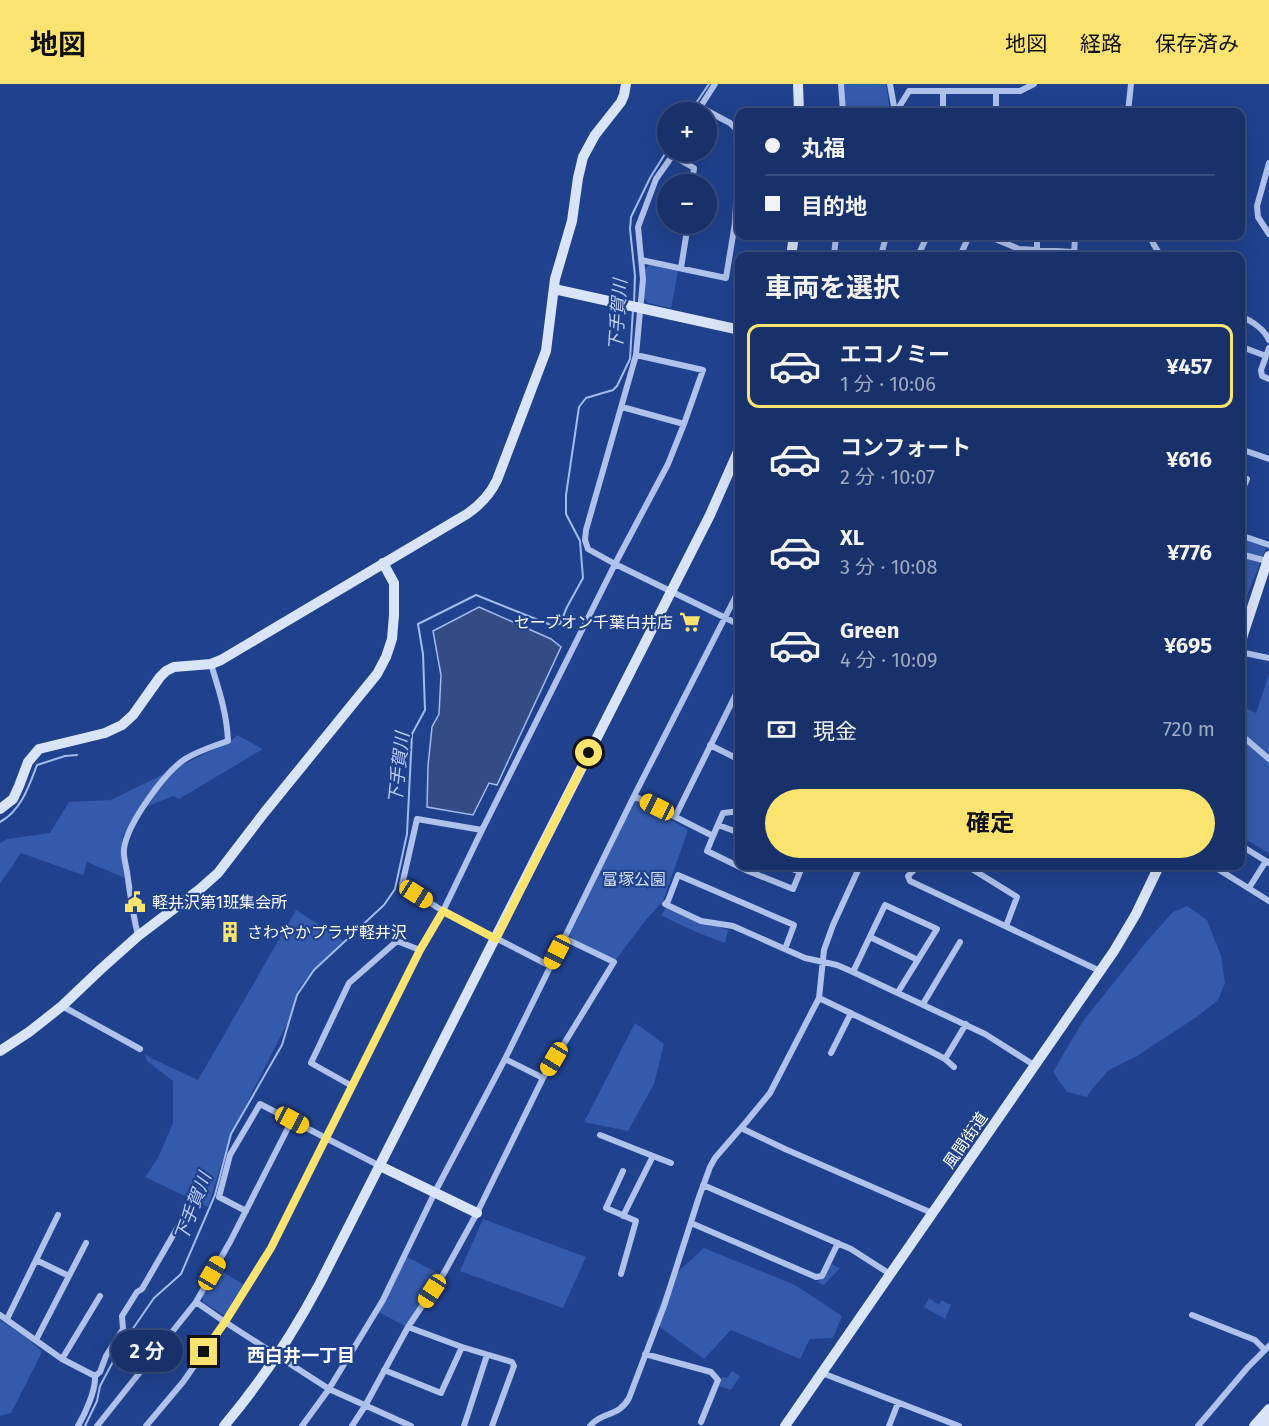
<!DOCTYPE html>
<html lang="ja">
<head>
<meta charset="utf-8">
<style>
  body { margin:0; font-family:"Fira Sans","Noto Sans JP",sans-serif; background:#253d72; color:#f1f3f6; height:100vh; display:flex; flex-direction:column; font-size:22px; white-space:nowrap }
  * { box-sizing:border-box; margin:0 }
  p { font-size:20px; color:#9fa9c1 }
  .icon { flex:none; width:33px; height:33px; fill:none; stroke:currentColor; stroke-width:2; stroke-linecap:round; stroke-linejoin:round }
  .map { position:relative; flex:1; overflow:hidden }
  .sheet { position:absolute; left:735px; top:168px; width:510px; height:618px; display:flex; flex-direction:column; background:#18316a; border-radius:12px; box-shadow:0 6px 24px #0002,0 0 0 2px #364c7e }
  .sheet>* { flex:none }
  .guide { position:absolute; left:735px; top:24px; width:510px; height:132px; border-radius:12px; box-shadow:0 6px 24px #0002,0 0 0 2px #364c7e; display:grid; align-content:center; height:132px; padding:0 30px; background:#18316a }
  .tools { position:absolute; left:657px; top:18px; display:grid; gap:12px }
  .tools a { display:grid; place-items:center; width:60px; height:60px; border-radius:50%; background:#18316a; box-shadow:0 6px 24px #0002,0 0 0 2px #364c7e; font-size:30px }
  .end { position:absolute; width:27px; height:27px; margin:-14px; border:8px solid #fae46f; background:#111; box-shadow:0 0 0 3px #111 }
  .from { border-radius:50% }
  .bubble { position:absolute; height:42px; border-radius:21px; background:#18316a; box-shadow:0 6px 24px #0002,0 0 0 2px #364c7e; font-size:20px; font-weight:700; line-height:42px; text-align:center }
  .car { position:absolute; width:18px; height:36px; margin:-18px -9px; border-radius:8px; box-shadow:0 0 4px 2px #0007; background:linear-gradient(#f5c518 24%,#345 0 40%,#f5c518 0 76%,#345 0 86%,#f5c518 0) }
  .guide b { display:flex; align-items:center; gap:21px; height:57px; font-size:22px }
  .guide b+b { border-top:2px solid #364c7e }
  .guide i { width:15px; height:15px; background:#f1f3f6 }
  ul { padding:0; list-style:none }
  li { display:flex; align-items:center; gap:18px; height:84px; margin:0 12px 9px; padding:0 18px; border:3px solid transparent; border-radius:12px }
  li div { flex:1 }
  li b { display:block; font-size:22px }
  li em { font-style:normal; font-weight:700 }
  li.selected { border-color:#fae46f }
  li>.icon { width:54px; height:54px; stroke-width:1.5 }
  h2 { padding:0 30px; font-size:27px; line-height:72px }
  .pay { display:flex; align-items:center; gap:15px; height:66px; padding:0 30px; font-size:22px }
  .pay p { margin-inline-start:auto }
  .cta { display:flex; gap:12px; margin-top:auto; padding:12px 30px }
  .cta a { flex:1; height:69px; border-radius:36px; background:#fae46f; color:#111; font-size:24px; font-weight:700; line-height:69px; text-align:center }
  header { display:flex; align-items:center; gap:36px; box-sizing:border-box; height:84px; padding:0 30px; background:#fae46f; color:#111 }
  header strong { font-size:28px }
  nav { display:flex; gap:33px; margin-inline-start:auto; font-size:21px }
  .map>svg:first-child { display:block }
  .green { fill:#345aab }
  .water { fill:#344c85; stroke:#a2bbed; stroke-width:1.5 }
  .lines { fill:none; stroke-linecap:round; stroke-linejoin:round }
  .stream { stroke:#a2bbed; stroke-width:2 }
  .street { stroke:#aec2ec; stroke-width:6 }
  .secondary { stroke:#dae4f9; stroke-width:10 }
  .route { stroke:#fae46f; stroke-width:8 }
  .labels { text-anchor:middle; stroke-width:4.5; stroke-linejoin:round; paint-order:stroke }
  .poi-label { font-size:16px; fill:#fff; stroke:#20418e; text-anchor:start }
  .park-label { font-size:16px; fill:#d4e0f9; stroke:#20418e }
  .street-label { font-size:16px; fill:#fff; stroke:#20418e }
  .water-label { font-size:18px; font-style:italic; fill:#bacdf3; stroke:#20418e }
  .neighbourhood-label { font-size:18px; font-weight:bold; fill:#fff; stroke:#20418e }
</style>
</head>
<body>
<header>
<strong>地図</strong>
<nav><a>地図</a><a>経路</a><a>保存済み</a></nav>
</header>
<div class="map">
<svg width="1269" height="1342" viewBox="0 0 1269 1342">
  <rect width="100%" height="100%" fill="#20418e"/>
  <path class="green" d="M844 0H886L890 28H845Z
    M649 181 678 187 671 224 648 219 644 215 645 185Z
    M1240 448 1266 464 1244 519 1240 518Z
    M1269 590V769L1241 753V662L1246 650 1241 644V622L1256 629Z
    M237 651 263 665 179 715 173 712 146 723 123 751 121 775 125 794 87 778 83 791 21 769 0 800V759L7 755 50 749 69 718 111 716 231 657Z
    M635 714 688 746 663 817 645 837 614 878 569 852Z
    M1187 822 1207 836 1221 872 1225 899 1218 916 1198 932 1137 972 1109 986 1092 1005 1087 1013 1067 1008 1053 988 1083 937 1147 857 1173 828Z
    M666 824 728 846 725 859C702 851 682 842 661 831Z
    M296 826 344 857 314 886 299 904 291 932 231 1050 208 1123 145 1093 158 1074 173 1039V997L147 977 145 970 151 974 198 996Z
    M635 939 664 960 654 1000 628 1047 584 1038Z
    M483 1135 586 1173 563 1224 460 1187Z
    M704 1164 795 1201 842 1232 833 1254 810 1255 800 1275 731 1246 704 1275 653 1238 668 1201 681 1185Z
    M405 1172 440 1190 427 1213 405 1242 377 1227Z
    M831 1180 840 1184 824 1201 817 1198 823 1194Z
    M218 1185 246 1202 228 1230 223 1231 203 1218 202 1212Z
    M929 1214 939 1221 942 1216 951 1221 945 1235 924 1223Z
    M0 1236 30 1256 42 1268 11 1329 0 1332Z
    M732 1287 740 1292 731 1306 719 1302 722 1293 727 1294Z"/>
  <path class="water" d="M479 523 551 555 561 563 497 701 489 699 473 731 427 723 428 682 432 643 439 630 441 591 433 547Z"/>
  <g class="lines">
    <path class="stream" d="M690 28 709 0
      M634 220 635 192 630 145 631 133 650 94 668 65
      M0 738C21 727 29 702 37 681L65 672 77 671
      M85 1342 97 1317 100 1302 123 1259 154 1214 181 1190 215 1111 231 1050 282 961 297 911 314 886 384 821 395 805 407 750 412 650 425 626 423 570 418 540 476 511 551 541 560 540 567 523 583 494 580 457 566 430V411L579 323 586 314 613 306 617 302 630 275 633 225"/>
    <path class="street" d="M841 0 843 28
      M890 0 895 28
      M943 7V28
      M697 28 715 0
      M896 28 909 7H1020L1034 0
      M996 28V7
      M1128 28 1131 0
      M675 68 656 95 638 143 643 195 636 271 586 446 585 456 588 465 615 480 740 541
      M673 72 694 84 692 100
      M1269 79 1257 122 1258 133 1269 150
      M988 152 1019 165 1074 168
      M1150 152 1154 161 1161 172
      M834 172 836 152
      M881 172 886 152
      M918 172 927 152
      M960 172 969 152
      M1037 172V152
      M1074 172 1075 152
      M641 176 726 194 735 139 738 83 736 45 730 39 700 23
      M681 184 688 140
      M1240 232C1252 237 1264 245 1269 256
      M1242 263 1266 272
      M1269 264 1261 286 1262 292 1269 295
      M622 323 684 340
      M1246 367 1269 375
      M1240 411 1247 395
      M1240 451 1269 461
      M1240 470 1267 477
      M1240 568 1269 574
      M1240 650 1269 675
      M710 661 740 676
      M634 712 713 752 707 767 748 787 793 805 800 788 785 782
      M675 733 740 602
      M718 741 740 749
      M482 746 417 735 402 801 443 827 550 882
      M713 752 723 729 740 727
      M1240 761 1269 779
      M918 782 908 792 910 797 1100 887
      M967 782 1017 813 1006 842
      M1213 782 1269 817
      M1249 804 1266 777
      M138 852C133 830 130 810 127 788 126 781 123 773 124 765 127 740 164 689 185 675 198 667 213 662 228 657 227 630 219 606 211 580
      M870 853 918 876
      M785 865 794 841 678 791 668 817 665 820 701 837 733 842 805 874 837 881 853 888 985 950 1034 981
      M853 888 885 821 937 845 898 908
      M819 914 930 967 945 975 954 983
      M923 920 960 858
      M62 922 140 965
      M831 969 851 929
      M505 975 543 994
      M945 975 966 940
      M352 1002 311 979 349 899 397 857 420 866
      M741 1044 785 1065 932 1129
      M600 1051 653 1072 623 1132
      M653 1072 671 1079
      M703 1101 851 1165 890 1190
      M246 1127 219 1113 230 1071 260 1020 380 1082
      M691 1139 816 1193 822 1192 838 1159
      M36 1176 69 1192
      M621 1190 636 1137 606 1124 623 1087
      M196 1218 225 1238 329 1305 411 1342
      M0 1231 62 1275 95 1292
      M1192 1231 1255 1256 1265 1266
      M7 1235 58 1131
      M408 1243 462 1263 512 1278 514 1282 492 1342
      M36 1256 86 1159
      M645 1270 711 1288 718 1296 701 1338
      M62 1275 100 1212
      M384 1286 441 1309 462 1263
      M822 1289 959 1342
      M78 1342C85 1330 96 1306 95 1292L100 1288 106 1272 123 1245 122 1232 137 1208 142 1205 190 1122
      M97 1342 196 1218 231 1156 292 1036
      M146 1342 183 1298 225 1238 271 1164 420 866 443 827 482 746 615 480 668 380 684 340 703 286 636 271
      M302 1342 329 1305 383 1216 435 1108 505 975 634 712 740 504
      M352 1342 365 1322 408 1243 444 1189 477 1129 543 994 614 878 564 854
      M464 1342 487 1271
      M590 1342C601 1328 619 1333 629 1314L664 1222 699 1113 710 1083 715 1074 747 1037 770 1009 819 914 824 866 833 841 860 782
      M889 1342 898 1319
      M1198 1342 1248 1283 1269 1262"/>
    <path class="secondary" d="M798 0 799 28
      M791 172 794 152
      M554 205 740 246
      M1240 560 1269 472
      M0 725 13 715 19 702 28 678 39 665 105 649 122 641 133 631 160 593 166 587 174 583 211 580 221 576 467 430C480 421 490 411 497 396L546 267 555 195 572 137 578 94 583 73 595 51 621 18 624 11 626 0
      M0 967 29 948 62 922 101 885 138 852 200 805 218 789 264 729 377 590 386 573 392 555 394 531V499L383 479
      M380 1082 477 1129
      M224 1342C261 1298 293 1250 320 1199L710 431 740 363
      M785 1342 1114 867 1136 830 1159 782
      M1254 1342 1269 1325
      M1264 1342 1269 1336"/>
  </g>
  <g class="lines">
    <path class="route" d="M204 1268 225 1238 271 1164 420 866 443 827 496 855 589 669"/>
  </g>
  <defs>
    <symbol id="supermarket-bare" viewBox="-9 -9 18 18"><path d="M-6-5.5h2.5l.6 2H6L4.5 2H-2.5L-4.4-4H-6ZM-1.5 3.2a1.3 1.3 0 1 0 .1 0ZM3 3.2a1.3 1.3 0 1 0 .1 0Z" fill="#fae46f" stroke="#20418e" stroke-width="2.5" paint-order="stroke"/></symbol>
    <symbol id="civic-bare" viewBox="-9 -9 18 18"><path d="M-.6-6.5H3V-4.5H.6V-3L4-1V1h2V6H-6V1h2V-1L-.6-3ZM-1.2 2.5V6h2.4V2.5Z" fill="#fae46f" stroke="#20418e" stroke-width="2.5" paint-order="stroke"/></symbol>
    <symbol id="building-bare" viewBox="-9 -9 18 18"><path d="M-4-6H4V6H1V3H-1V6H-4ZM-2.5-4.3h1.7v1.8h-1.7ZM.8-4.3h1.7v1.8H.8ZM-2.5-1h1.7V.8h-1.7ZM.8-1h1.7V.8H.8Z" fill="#fae46f" stroke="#20418e" stroke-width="2.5" paint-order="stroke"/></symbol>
  </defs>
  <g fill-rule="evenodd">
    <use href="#supermarket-bare" x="675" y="523" width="30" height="30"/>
    <use href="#civic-bare" x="120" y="803" width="30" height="30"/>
    <use href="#building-bare" x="215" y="833" width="30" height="30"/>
  </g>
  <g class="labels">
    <g class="poi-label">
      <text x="673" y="544" text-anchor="end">セーブオン千葉白井店</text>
      <text x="152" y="824">軽井沢第1班集会所</text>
      <text x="247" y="854">さわやかプラザ軽井沢</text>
    </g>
    <g class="park-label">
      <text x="634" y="801">富塚公園</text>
    </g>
    <g class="street-label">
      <text transform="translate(965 1056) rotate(-55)" y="6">風間街道</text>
    </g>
    <g class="water-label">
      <text transform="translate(618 231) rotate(-86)" y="6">下手賀川</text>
      <text transform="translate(399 684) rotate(-84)" y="6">下手賀川</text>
      <text transform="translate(193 1123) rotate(-69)" y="6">下手賀川</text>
    </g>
    <g class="neighbourhood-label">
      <text x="301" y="1278">西白井一丁目</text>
    </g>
  </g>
</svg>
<div class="tools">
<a>+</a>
<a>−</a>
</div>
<i class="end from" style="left:589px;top:669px"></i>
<i class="end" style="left:204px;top:1268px"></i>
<div class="bubble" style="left:111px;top:1246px;width:72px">2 分</div>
<i class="car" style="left:657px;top:723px;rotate:297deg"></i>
<i class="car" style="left:416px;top:810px;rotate:122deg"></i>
<i class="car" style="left:557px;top:868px;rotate:207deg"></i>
<i class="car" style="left:554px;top:975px;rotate:211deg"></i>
<i class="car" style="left:292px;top:1036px;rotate:118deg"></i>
<i class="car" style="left:212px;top:1189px;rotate:30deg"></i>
<i class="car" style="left:432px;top:1207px;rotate:213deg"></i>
<div class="guide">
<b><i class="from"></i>丸福</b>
<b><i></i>目的地</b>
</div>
<section class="sheet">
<h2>車両を選択</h2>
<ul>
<li class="selected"><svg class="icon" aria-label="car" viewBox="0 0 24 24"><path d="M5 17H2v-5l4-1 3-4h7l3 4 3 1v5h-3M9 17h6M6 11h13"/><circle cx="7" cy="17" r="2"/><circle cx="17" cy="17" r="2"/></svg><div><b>エコノミー</b><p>1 分 · 10:06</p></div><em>¥457</em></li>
<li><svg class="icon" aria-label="car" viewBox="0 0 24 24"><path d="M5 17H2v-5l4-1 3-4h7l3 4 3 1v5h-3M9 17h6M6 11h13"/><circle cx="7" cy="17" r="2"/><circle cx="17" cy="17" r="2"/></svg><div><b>コンフォート</b><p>2 分 · 10:07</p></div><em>¥616</em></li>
<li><svg class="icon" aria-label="car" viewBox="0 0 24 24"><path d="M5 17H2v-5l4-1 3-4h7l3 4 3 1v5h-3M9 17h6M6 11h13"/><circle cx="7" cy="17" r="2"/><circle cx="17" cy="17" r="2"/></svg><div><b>XL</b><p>3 分 · 10:08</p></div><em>¥776</em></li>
<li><svg class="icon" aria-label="car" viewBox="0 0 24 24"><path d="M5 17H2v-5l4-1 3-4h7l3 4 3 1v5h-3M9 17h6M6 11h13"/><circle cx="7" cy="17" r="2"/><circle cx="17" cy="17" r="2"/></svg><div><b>Green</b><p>4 分 · 10:09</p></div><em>¥695</em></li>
</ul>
<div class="pay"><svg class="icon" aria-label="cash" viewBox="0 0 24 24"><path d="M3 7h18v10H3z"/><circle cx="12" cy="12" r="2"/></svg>現金<p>720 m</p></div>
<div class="cta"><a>確定</a></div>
</section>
</div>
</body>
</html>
